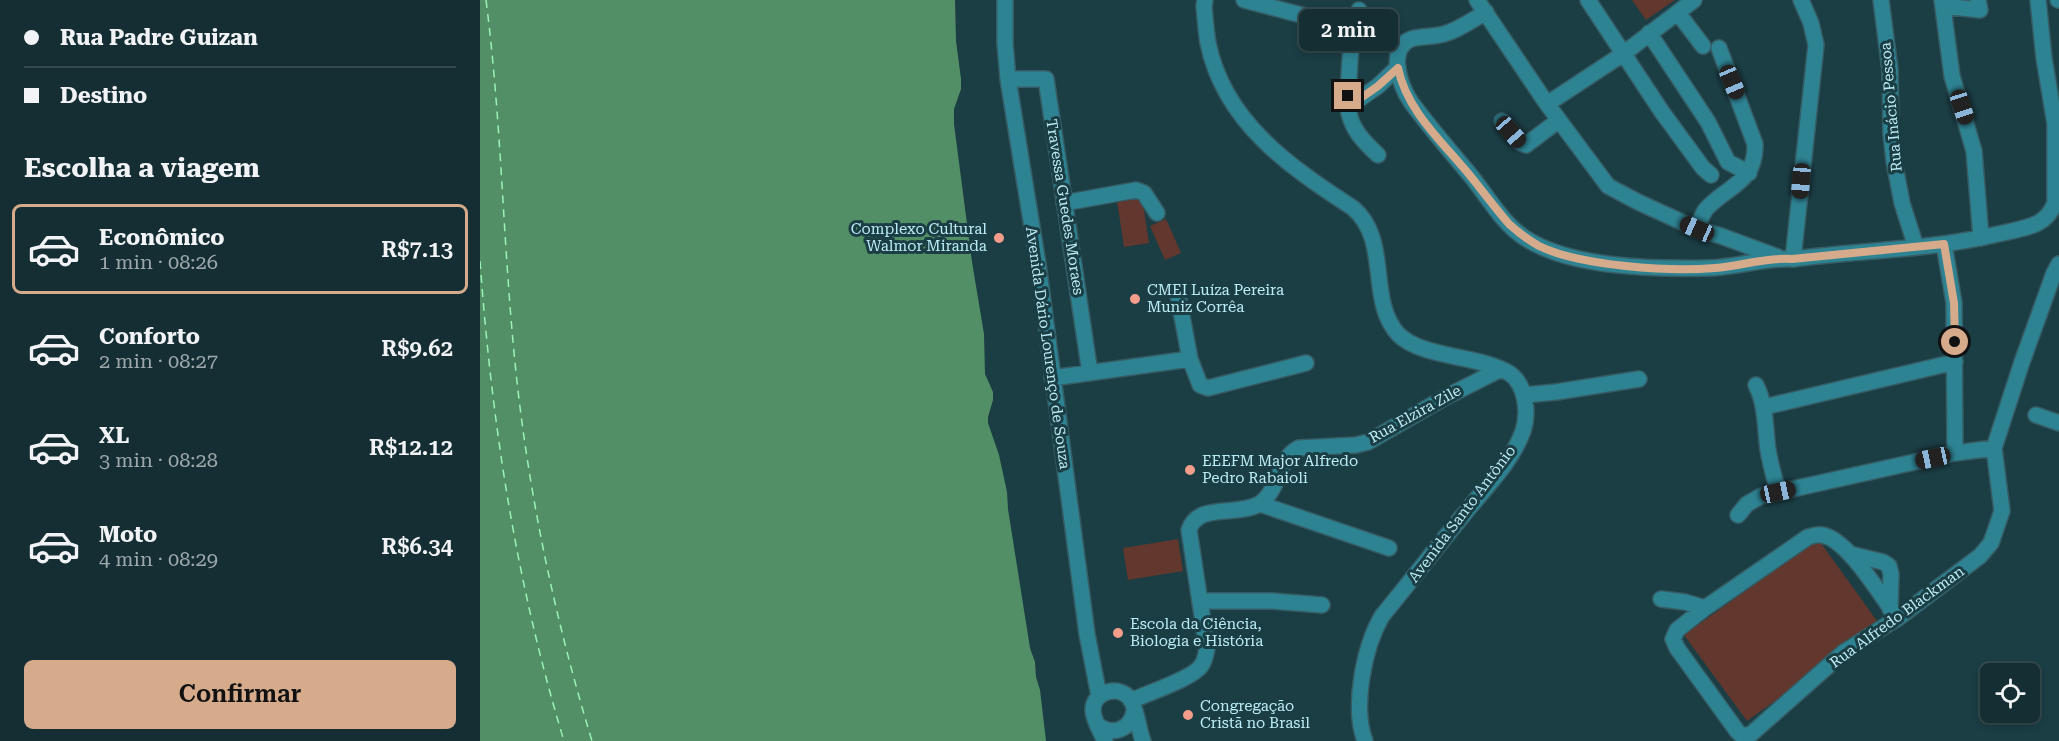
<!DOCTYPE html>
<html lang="pt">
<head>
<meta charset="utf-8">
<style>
  body { margin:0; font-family:"Roboto Serif",serif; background:#1d363b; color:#f1f3f6; height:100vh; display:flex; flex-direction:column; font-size:22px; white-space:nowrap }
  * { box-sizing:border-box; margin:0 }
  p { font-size:20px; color:#9da8ac }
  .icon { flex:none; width:33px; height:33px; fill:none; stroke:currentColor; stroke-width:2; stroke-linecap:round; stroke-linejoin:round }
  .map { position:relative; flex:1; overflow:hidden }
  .panel { display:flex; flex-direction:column; background:#142e33; width:480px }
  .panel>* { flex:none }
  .top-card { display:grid; align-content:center; height:132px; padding:0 24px; background:#142e33 }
  .fabs { position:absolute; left:1500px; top:663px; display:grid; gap:12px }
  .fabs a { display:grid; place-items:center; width:60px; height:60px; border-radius:9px; background:#142e33; box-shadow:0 3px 9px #0003,0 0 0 2px #334a4e; font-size:30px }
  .end { position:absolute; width:27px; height:27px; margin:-14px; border:8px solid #d6ab8b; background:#111; box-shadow:0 0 0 3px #111 }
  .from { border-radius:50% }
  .bubble { position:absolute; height:42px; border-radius:9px; background:#142e33; box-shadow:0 3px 9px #0003,0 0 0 2px #334a4e; font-size:20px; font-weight:600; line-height:42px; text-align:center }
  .car { position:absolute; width:18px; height:36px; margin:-18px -9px; border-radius:8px; box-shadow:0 0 4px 2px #0007; background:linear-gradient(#222 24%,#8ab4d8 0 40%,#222 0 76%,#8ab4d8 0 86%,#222 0) }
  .top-card b { display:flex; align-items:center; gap:21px; height:57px; font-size:22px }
  .top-card b+b { border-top:2px solid #334a4e }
  .top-card i { width:15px; height:15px; background:#f1f3f6 }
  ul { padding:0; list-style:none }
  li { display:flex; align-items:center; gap:18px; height:90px; margin:0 12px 9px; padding:0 12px; border:3px solid transparent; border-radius:9px }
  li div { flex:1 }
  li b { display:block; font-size:22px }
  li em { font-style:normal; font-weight:600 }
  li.active { border-color:#d6ab8b }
  li>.icon { width:54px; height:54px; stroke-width:1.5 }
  h2 { padding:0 24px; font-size:27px; line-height:72px }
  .primary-button { display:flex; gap:12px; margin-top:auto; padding:12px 24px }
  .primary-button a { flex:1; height:69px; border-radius:9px; background:#d6ab8b; color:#111; font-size:24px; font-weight:600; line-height:69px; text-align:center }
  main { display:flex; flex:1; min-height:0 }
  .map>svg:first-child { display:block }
  .green { fill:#62372e }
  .water { fill:#538f66 }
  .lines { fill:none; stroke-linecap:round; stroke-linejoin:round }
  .ferry { stroke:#9bf2b5; stroke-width:1.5; stroke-dasharray:8 6; stroke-linecap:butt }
  .minor-casing { stroke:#355c64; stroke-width:18 }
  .minor { stroke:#2e8393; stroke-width:15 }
  .route { stroke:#d6ab8b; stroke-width:8 }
  .poi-dot { fill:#f49d8b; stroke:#1b3d44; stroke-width:2 }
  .labels { text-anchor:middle; stroke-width:6; stroke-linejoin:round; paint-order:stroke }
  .street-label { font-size:15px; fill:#bbecf6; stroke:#1b3d44 }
  .poi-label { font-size:15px; fill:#bbecf6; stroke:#1b3d44; text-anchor:start }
</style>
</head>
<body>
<main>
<section class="panel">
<div class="top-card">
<b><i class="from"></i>Rua Padre Guizan</b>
<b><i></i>Destino</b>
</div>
<h2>Escolha a viagem</h2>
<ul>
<li class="active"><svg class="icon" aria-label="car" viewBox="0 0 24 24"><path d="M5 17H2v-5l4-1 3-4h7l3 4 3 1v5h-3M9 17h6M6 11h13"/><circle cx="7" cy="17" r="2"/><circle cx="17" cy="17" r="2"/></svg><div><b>Econômico</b><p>1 min · 08:26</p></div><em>R$7.13</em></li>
<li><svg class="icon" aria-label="car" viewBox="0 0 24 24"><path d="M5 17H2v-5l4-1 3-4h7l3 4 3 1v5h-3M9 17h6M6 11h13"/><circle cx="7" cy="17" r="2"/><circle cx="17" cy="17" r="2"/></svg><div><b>Conforto</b><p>2 min · 08:27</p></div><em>R$9.62</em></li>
<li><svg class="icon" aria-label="car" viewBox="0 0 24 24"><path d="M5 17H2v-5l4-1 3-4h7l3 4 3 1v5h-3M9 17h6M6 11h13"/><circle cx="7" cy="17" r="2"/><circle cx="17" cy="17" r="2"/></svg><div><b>XL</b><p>3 min · 08:28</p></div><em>R$12.12</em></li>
<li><svg class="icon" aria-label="car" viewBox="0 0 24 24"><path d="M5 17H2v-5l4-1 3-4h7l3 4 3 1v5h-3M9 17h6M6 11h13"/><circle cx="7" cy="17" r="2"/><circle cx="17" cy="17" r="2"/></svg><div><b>Moto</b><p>4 min · 08:29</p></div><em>R$6.34</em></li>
</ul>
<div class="primary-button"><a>Confirmar</a></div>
</section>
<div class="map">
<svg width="1579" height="741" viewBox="0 0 1579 741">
  <rect width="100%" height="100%" fill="#1b3d44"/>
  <path class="green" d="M1152 0H1195L1166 20Z
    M662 197 669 243 644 247 637 201Z
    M686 219 701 253 685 260 670 226Z
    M698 539 703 571 648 580 643 548Z
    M1338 539 1400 625 1267 721 1204 635Z"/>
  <path class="water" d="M0 0H475L476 41 481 79V89L474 109V124L492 262 504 334 505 374 513 392V400L508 417V423L519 455 527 492 528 509 550 648 555 662 556 677 560 690 566 741H0Z"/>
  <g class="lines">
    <path class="ferry" d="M6 0C23 132 23 266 39 399 53 515 78 629 112 741
      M0 261C12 426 36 582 84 741"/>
    <defs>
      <path id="minor" d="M525 0V43L528 79 558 264 607 634 619 696
        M725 0 724 6C725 18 726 31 728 43 744 122 810 167 873 208 911 240 887 300 918 334 941 358 999 355 1029 373 1046 384 1049 413 1043 431 1032 462 1005 488 985 513 957 547 930 582 902 616 884 647 872 707 885 741
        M764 0 825 16
        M997 0 1067 104 1128 186 1158 202 1217 229 1241 236 1298 257
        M1108 0 1182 112 1223 168 1231 175
        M1401 0 1410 70 1411 134 1414 161 1422 203 1436 247
        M1462 0 1472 76 1494 151 1501 238
        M1578 0H1579
        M1463 6 1500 10 1498 0
        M879 10C869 42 869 74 868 107L898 86 918 67
        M1006 12C992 20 979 30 964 34 953 37 941 36 931 39 906 49 921 87 931 102 950 128 971 152 991 176 1008 197 1022 223 1045 238 1091 268 1173 269 1227 268 1256 268 1284 257 1313 259 1381 250 1451 250 1518 234 1531 231 1546 229 1558 223 1567 218 1571 212 1575 203V124L1564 58 1558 0
        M1198 13 1223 46
        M1169 33 1228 122 1248 162 1269 173
        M528 79H566L610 373
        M1067 104 1143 54 1214 0
        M868 107C870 128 883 141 898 155
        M1022 121 1041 143 1046 145 1079 120
        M584 203 656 190 664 193 677 213
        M1217 229C1220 222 1222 213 1227 208 1249 185 1276 182 1275 144L1239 48
        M1464 244 1474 303 1475 453
        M1313 259 1336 45 1331 23 1321 0
        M698 295 710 359
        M572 378 710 359 720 385 728 388 826 363
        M1276 385C1285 403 1285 422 1287 441 1288 458 1294 475 1298 492
        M1044 395 1076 392 1159 379
        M1284 407 1475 362
        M1556 415 1579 423
        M780 504 909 548
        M1258 515 1267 504 1281 496 1475 453 1514 448
        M1370 554 1403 562 1409 566 1411 574 1410 609
        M1181 599 1205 602 1225 608
        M720 601H792L842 605
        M1418 618C1401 597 1368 539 1342 535 1337 534 1332 536 1328 537L1225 608 1197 630 1193 639 1197 648 1257 731 1261 735H1270L1364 652 1413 621 1418 618 1500 556 1511 543 1522 511 1514 448 1542 362 1574 273 1579 264
        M651 701C667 693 712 679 721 666 725 661 726 654 727 648L709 530C718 502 757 517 779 504 800 491 798 457 819 448L876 445 888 442 964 398 1021 369
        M617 724C631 737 651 730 654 711
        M625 741C621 732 613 720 613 710 613 691 640 684 651 700 656 708 659 731 663 741"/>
    </defs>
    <use href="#minor" class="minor-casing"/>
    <use href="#minor" class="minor"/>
  </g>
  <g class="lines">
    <path class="route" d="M868 96V107L898 86 918 68C927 112 964 143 992 178 1004 193 1016 209 1029 224 1039 233 1048 240 1059 246 1100 266 1190 272 1235 268 1261 266 1287 257 1312 259L1464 244 1474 303 1475 342"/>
  </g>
  <g class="poi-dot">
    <circle cx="519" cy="238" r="6"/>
    <circle cx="655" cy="299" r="6"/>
    <circle cx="710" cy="470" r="6"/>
    <circle cx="638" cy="633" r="6"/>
    <circle cx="708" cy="715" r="6"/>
  </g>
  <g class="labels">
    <g class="street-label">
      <text transform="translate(1411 107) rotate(-95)" y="5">Rua Inácio Pessoa</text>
      <text transform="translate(585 207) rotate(81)" y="5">Travessa Guedes Moraes</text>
      <text transform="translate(568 348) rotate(82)" y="5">Avenida Dário Lourenço de Souza</text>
      <text transform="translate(935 414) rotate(-29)" y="5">Rua Elzira Zile</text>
      <text transform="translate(982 514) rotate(-53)" y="5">Avenida Santo Antônio</text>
      <text transform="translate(1417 617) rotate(-36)" y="5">Rua Alfredo Blackman</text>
    </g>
    <g class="poi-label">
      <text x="507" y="234" text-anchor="end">Complexo Cultural<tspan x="507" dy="17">Walmor Miranda</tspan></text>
      <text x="667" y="295">CMEI Luíza Pereira<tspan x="667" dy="17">Muniz Corrêa</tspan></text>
      <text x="722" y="466">EEEFM Major Alfredo<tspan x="722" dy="17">Pedro Rabaioli</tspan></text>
      <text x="650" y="629">Escola da Ciência,<tspan x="650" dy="17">Biologia e História</tspan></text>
      <text x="720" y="711">Congregação<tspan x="720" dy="17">Cristã no Brasil</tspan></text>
    </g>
  </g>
</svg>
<div class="fabs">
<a><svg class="icon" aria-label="locate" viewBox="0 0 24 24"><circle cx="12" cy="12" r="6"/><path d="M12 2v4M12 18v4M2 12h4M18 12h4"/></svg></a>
</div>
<i class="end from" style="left:1475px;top:342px"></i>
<i class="end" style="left:868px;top:96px"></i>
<div class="bubble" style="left:819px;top:9px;width:99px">2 min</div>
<i class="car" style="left:1252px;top:82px;rotate:157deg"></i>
<i class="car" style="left:1482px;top:107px;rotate:162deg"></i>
<i class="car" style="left:1031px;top:132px;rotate:139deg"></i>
<i class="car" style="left:1321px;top:181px;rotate:185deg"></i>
<i class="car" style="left:1217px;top:229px;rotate:294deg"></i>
<i class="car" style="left:1453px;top:458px;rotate:258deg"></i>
<i class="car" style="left:1298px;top:492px;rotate:78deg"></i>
</div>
</main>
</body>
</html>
